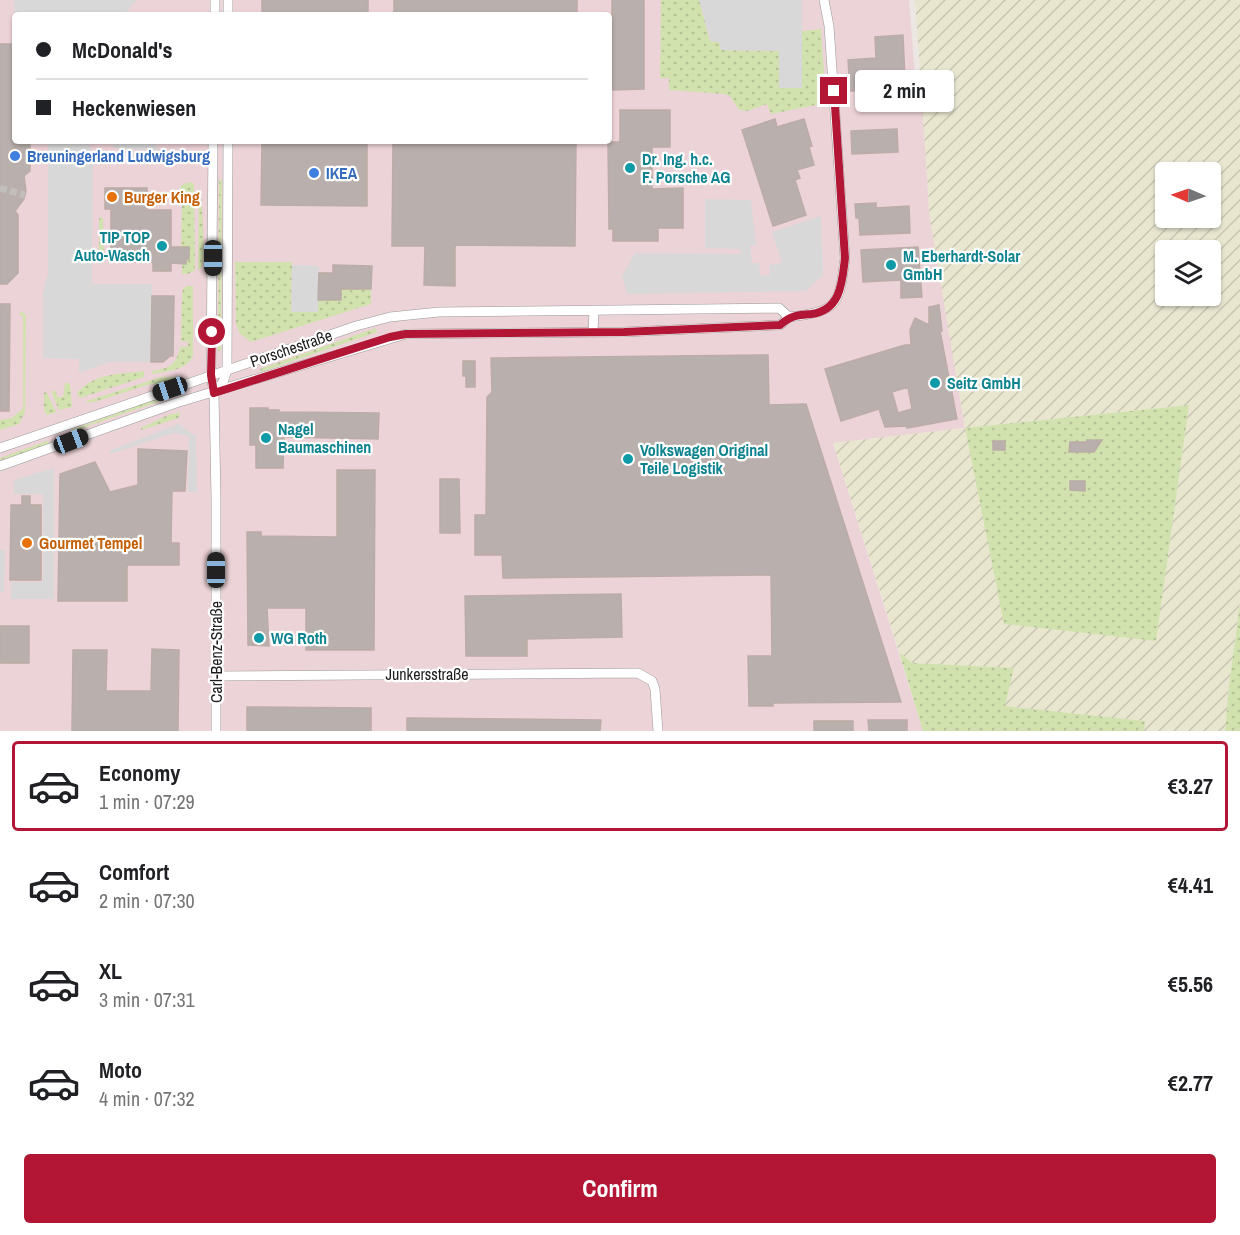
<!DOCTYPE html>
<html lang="en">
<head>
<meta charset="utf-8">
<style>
  body { margin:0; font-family:"Archivo Narrow",sans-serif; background:#f6f6f6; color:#202124; height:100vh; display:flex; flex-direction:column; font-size:22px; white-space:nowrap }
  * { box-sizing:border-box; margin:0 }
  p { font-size:20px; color:#757577 }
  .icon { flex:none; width:33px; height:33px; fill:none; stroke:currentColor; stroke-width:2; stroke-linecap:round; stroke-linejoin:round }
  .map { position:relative; height:731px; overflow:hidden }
  .side { display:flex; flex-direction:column; background:#fff; flex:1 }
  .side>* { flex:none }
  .guide { position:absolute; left:12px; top:12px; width:600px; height:132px; border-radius:6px; box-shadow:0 2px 4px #0004; display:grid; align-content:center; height:132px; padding:0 24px; background:#fff }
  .needle { width:39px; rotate:272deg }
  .tools { position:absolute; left:1155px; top:162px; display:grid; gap:12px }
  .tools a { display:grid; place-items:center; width:66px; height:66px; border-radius:6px; background:#fff; box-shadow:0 2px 4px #0004; font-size:30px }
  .end { position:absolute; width:27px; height:27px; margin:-14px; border:8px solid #b31535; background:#fff; box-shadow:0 0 0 3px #fff }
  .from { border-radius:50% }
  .bubble { position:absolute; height:42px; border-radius:6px; background:#fff; box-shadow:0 2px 4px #0004; font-size:20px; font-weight:800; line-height:42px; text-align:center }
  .car { position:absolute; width:18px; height:36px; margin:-18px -9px; border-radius:8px; box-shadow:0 0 4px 2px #0007; background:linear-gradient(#222 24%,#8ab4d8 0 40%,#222 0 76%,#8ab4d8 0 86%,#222 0) }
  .guide b { display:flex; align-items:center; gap:21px; height:57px; font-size:22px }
  .guide b+b { border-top:2px solid #e0e0e0 }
  .guide i { width:15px; height:15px; background:#202124 }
  ul { padding:10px 0 0; list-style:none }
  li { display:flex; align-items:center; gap:18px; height:90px; margin:0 12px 9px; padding:0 12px; border:3px solid transparent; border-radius:6px }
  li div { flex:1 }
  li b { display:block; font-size:22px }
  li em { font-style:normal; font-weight:800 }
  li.current { border-color:#b31535 }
  li>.icon { width:54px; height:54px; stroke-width:1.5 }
  .button { display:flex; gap:12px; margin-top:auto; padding:12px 24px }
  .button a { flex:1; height:69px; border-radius:6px; background:#b31535; color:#fff; font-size:24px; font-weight:800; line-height:69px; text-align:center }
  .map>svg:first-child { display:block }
  .commercial { fill:#ecd3d7; fill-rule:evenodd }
  .farmland { fill:url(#farmland-furrows); fill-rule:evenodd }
  .grass { fill:url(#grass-dots) }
  .parking { fill:#d8d8d8 }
  .building { fill:#b9afac; stroke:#bcaca7; stroke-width:1.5; fill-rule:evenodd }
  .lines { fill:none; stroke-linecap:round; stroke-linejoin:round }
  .pedestrian-tunnel { stroke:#c2bebb; stroke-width:7; stroke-dasharray:7 3.5; stroke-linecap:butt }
  .minor-casing { stroke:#999; stroke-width:10 }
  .minor { stroke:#fff; stroke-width:9 }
  .route { stroke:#b31535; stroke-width:8 }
  .shop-dot { fill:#3f7fe0; stroke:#fff; stroke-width:2 }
  .culture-dot { fill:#0f9aa8; stroke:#fff; stroke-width:2 }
  .food-dot { fill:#e8710a; stroke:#fff; stroke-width:2 }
  .labels { text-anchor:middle; stroke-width:4.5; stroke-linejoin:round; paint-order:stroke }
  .shop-label { font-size:16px; font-weight:bold; fill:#366cbe; stroke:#fff; text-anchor:start }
  .culture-label { font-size:16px; font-weight:bold; fill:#0d838f; stroke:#fff; text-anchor:start }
  .food-label { font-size:16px; font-weight:bold; fill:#c56008; stroke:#fff; text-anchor:start }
  .street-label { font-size:16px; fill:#1c1c1c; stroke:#fff }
</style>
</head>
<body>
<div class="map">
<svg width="1240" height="731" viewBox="0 0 1240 731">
  <defs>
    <pattern id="farmland-furrows" width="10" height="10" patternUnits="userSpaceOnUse" patternTransform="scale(1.5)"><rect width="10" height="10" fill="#e9e6d0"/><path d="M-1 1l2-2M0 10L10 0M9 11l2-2" fill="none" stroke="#c7c5b2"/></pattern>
    <pattern id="grass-dots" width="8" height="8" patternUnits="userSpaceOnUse" patternTransform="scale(1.5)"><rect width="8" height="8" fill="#d2e2ae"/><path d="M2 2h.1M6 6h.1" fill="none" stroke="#b4c195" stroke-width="1.8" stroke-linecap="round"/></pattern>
  </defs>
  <rect width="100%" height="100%" fill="#ece7e3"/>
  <path class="commercial" d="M0 0H909L917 101H922L929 209 965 428 833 443 923 731H0ZM15 15H609V141H15Z"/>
  <path class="farmland" d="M915 0H1240V603L1229 686 1225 731H1144V721L1005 706 1014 668 912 663 899 652 833 443 965 428 930 220ZM1166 172H1210V218H1166ZM1166 250H1210V296H1166ZM1188 405 1173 520 1155 641 965 428Z"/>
  <path class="grass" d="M661 0H699L710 41 719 42 721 50 779 51 780 88H802V31L821 29 826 103 771 114 767 104 748 111 739 110 730 96 724 94 669 90V78H660Z
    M219 180H222L221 350 218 351Z
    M191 182 194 184 195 270 188 274H182V264L186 259 189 258V248L181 247 182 205C176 198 177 190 183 184Z
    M199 188C203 196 205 259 202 267 201 268 199 269 198 270Z
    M99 218H103L104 261H99Z
    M235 262H292L291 311 318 300H341V289H371V304L251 342 240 334 236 324Z
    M187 286H193V356C186 371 167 371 152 374V371C169 369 177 364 180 347H188V341H181L182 294 183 289Z
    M20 312 24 313 26 316 25 412 19 424 0 430V420L12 418 23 408V316L19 314Z
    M376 328 377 332 261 372 260 369Z
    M144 371V377L80 398 77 393C94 373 120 374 144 371Z
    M161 377H174L177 381 147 385 98 401 86 403 87 401Z
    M65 383H69L70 385 72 407 59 410 51 391H56L57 397H63Z
    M178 391V395L91 425 72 433 71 430Z
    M44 392 47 393 56 412 47 415 44 410Z
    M1189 405 1156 641 1004 624 965 428Z
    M180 412 179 418 141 430V428L168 415Z
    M47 441 50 443 26 453 0 460V458Z
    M1240 603V731H1225L1229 686Z
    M899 652 912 663 1014 668 1005 706 1145 721 1144 731H923Z"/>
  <path class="parking" d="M14 0H137L124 15H15V34Z
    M699 0H802V88H779V51L721 50 719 42 711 41Z
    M48 142H89L93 158 92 284H152L151 362H110L79 373V359L43 358V293L48 273Z
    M111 143H154L159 150 117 149Z
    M705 199 751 200 756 245 750 246 752 263H759L760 276 770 275 769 265 782 263 772 232 821 216 823 275 806 291 627 294 622 276 635 253 741 254 740 249 705 248Z
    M292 265 319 266 318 312H291Z
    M178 424 196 436 197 492H188L189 436 174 433 111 454 109 451Z
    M54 468V599H11V582H43V494H14V480Z
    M0 550H5L4 592H0Z"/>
  <path class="building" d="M262 0H368V15H262Z
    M394 0H577V15H394Z
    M612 0H644V89L612 90Z
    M903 35 906 102 883 103V90L850 91 848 60 876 58 875 37Z
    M0 44H15V141H30V171L24 176 26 191 24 199 15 211 18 215V273L7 284H0Z
    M620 110H670V147H652V189L683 188V228H658V241H613V229H609L608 142H620Z
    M775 119 777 127 804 119 812 146 809 147 814 165 797 170 800 178 795 180 806 215 773 226 742 130Z
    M897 129 898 152 852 154 851 131Z
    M262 141H367V206L261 205Z
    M393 141H576L575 246 455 245V286L424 285 425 246H392Z
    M105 188H147V210H171V247H189V259H186V264L171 263V271H153V262H111V209H105Z
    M876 203V208L909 206 910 233 860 235 859 218H856L855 204Z
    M918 247 922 297 901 298V280L863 282 861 250Z
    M333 265 372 266 371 289H341V300H318L319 273H333Z
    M152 296H174L173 356H170L163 362H151Z
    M0 304H10L9 411H0Z
    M939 305 942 331H940L957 419 907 428V426L885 427 879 409 841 421 825 369 905 345H911L910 330 915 318 929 325V307ZM908 387 912 409 898 413 892 392Z
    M768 355 769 405 806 404 901 702 773 703V706H749L748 656H772L771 575 503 578 502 555H475V515H486L487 397 492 392 491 358Z
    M463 361H475V387H466V376H463Z
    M250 408H268V410H279V412L379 413 378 439 284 437 283 468H256V445H250Z
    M1087 440H1102L1094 452H1069L1070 442H1087Z
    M993 441H1005V450H993Z
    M138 449 187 451 185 491H172L171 543H179V565H127V601H58L60 474 95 462 110 492 138 485Z
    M337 470H375L374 650H306V608H267L269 646 248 645 247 532H261V536L337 537Z
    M440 479H459L460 533H440Z
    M1070 481H1085V491L1070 490Z
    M22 496H30V505H41V580H10L11 505H22Z
    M621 594 622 637 527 639V656H466L465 596Z
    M0 626H29V663H0Z
    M152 649 179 650 178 731H72L73 650H107L106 691H151Z
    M247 707 371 708V731H247Z
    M407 718 601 720 600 731H407Z
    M868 720H907V731H869Z
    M814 721H853V731H814Z"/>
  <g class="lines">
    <path class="pedestrian-tunnel" d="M0 188 25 195"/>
    <defs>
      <path id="minor" d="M215 15V0
        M228 15V0
        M213 141 211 375 214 393 216 499V731
        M789 317C838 311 839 306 845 258L829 26 824 0
        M593 332 594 310
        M214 393 223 382 227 370 228 141
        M0 448 356 326 390 317 439 312 779 308 789 317
        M0 466 176 403 406 334 624 332 780 325 789 317
        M217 676 638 673 652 681 655 689 658 731"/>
    </defs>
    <use href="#minor" class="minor-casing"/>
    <use href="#minor" class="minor"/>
  </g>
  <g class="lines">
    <path class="route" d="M212 332 211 375 214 393 390 337 406 334 624 332 780 325C790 316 797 315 811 314 841 310 842 283 845 258L834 91"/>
  </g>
  <g class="shop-dot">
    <circle cx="15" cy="156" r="6"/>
    <circle cx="314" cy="173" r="6"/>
  </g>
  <g class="culture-dot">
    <circle cx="630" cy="168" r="6"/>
    <circle cx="162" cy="246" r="6"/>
    <circle cx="891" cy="265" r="6"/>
    <circle cx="935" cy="383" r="6"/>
    <circle cx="266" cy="438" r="6"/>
    <circle cx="628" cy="459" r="6"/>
    <circle cx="259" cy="638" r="6"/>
  </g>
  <g class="food-dot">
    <circle cx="112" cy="197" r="6"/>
    <circle cx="27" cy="543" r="6"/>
  </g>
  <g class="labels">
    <g class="shop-label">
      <text x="27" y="162">Breuningerland Ludwigsburg</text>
      <text x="326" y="179">IKEA</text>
    </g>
    <g class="culture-label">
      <text x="642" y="165">Dr. Ing. h.c.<tspan x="642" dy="18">F. Porsche AG</tspan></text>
      <text x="150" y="243" text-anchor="end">TIP TOP<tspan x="150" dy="18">Auto-Wasch</tspan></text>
      <text x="903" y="262">M. Eberhardt-Solar<tspan x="903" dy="18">GmbH</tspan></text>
      <text x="947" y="389">Seitz GmbH</text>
      <text x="278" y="435">Nagel<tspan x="278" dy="18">Baumaschinen</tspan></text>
      <text x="640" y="456">Volkswagen Original<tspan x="640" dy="18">Teile Logistik</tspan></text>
      <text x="271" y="644">WG Roth</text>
    </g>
    <g class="food-label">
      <text x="124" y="203">Burger King</text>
      <text x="39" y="549">Gourmet Tempel</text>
    </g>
    <g class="street-label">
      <text transform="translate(291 348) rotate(-19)" y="6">Porschestraße</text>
      <text transform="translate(216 652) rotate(-90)" y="6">Carl-Benz-Straße</text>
      <text x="427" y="680">Junkersstraße</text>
    </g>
  </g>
</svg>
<div class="tools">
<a><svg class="needle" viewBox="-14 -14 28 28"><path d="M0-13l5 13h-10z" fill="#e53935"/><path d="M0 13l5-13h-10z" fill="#757577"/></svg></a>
<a><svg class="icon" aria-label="layers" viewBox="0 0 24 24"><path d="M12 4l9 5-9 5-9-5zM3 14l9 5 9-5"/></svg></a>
</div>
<i class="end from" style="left:212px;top:332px"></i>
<i class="end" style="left:834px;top:91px"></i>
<div class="bubble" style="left:855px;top:70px;width:99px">2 min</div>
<i class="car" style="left:213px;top:258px;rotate:180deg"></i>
<i class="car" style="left:170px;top:389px;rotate:251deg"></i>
<i class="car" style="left:71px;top:441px;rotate:69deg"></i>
<i class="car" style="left:216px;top:570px;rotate:0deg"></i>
<div class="guide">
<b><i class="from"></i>McDonald's</b>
<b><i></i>Heckenwiesen</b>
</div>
</div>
<section class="side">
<ul>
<li class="current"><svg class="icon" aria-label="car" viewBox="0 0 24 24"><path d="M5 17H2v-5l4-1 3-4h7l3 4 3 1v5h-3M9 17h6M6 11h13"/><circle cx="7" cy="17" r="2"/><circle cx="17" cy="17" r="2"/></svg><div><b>Economy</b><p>1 min · 07:29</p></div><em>€3.27</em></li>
<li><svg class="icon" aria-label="car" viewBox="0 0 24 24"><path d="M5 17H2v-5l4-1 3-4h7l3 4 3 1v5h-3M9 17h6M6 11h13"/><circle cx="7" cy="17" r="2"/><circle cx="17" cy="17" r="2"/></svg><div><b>Comfort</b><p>2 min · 07:30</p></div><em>€4.41</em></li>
<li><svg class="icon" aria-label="car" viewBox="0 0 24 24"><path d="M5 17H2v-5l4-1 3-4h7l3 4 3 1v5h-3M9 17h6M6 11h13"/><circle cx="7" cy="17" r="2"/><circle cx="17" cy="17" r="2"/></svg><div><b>XL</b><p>3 min · 07:31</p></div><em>€5.56</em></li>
<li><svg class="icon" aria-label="car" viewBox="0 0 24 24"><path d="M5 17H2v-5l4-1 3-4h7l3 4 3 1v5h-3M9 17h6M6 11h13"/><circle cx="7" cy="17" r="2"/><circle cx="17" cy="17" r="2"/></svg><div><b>Moto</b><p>4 min · 07:32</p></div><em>€2.77</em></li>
</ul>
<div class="button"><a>Confirm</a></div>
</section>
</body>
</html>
